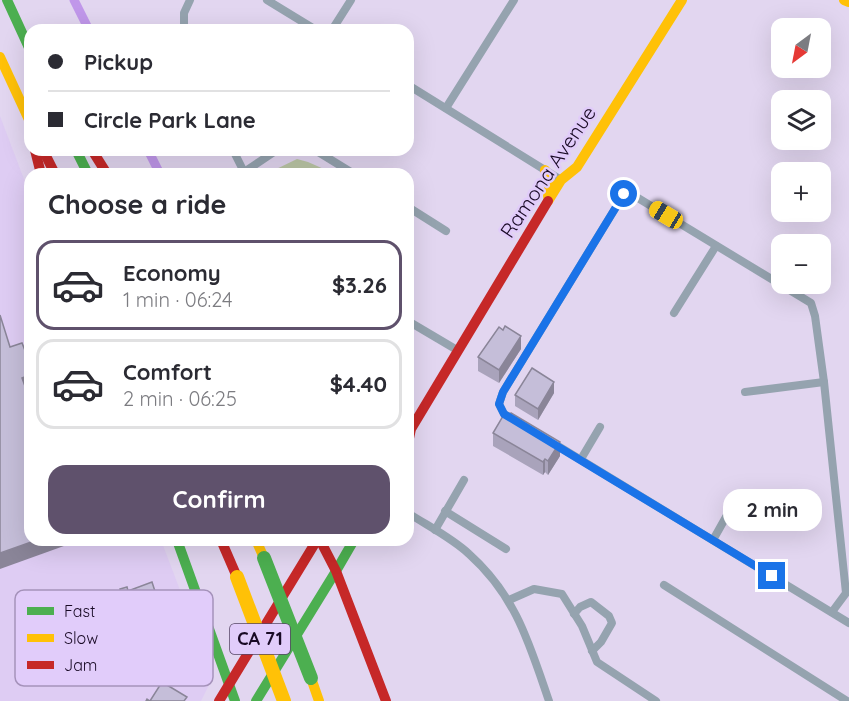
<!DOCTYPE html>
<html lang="en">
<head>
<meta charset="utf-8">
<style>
  :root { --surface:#fff; --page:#f2f2f3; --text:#2b2b33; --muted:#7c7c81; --line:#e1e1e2; --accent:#5f516c }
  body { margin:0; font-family:Quicksand,sans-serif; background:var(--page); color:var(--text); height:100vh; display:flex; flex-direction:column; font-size:22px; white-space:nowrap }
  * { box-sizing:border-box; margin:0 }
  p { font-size:20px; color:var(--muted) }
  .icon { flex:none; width:33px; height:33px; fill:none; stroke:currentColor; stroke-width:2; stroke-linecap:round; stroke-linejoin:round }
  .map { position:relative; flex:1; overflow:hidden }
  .side { position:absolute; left:24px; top:168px; width:390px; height:378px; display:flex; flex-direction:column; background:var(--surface); border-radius:18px; box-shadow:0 6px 24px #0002 }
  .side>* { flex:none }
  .banner { position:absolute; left:24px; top:24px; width:390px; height:132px; border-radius:18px; box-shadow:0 6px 24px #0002; display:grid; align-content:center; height:132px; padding:0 24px; background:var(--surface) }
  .needle { width:39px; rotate:212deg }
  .fabs { position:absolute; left:771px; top:18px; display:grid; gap:12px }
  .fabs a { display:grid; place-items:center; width:60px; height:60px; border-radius:12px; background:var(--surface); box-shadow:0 6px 24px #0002; font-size:30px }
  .end { position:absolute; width:27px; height:27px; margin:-14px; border:8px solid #1a73e8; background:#fff; box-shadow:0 0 0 3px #fff }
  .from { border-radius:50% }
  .bubble { position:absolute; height:42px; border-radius:18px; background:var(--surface); box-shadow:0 6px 24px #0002; font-size:20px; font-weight:800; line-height:42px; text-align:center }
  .car { position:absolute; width:18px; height:36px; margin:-18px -9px; border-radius:8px; box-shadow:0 0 4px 2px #0007; background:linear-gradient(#f5c518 24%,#345 0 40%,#f5c518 0 76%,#345 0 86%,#f5c518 0) }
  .banner b { display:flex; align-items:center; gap:21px; height:57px; font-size:22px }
  .banner b+b { border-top:2px solid var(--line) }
  .banner i { width:15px; height:15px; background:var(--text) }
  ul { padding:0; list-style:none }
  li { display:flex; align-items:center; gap:18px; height:90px; margin:0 12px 9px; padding:0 12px; border:3px solid var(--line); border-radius:18px }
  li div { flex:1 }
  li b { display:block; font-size:22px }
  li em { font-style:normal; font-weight:800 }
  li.on { border-color:var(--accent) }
  li>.icon { width:54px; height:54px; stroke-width:1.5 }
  h2 { padding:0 24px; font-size:27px; line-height:72px }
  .action { display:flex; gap:12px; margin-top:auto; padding:12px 24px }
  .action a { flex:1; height:69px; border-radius:18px; background:var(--accent); color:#fff; font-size:24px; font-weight:800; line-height:69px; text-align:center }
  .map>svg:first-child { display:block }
</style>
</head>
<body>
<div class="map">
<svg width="849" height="701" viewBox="0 0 849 701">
  <rect width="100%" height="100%" fill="#e2d6f0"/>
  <!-- built -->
  <polygon fill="#deccf3" points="0,116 30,195 30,540 161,540 213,677 201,701 0,701"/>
  <!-- green -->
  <polygon fill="#bcc7a7" points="297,159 308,162 333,173 266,174"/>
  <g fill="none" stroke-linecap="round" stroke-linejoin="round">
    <!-- canal -->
    <g stroke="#c097ea" stroke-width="9">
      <polyline points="74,0 89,30"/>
      <polyline points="148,150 160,174"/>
    </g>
    <!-- street -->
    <g stroke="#95a3af" stroke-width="8">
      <polyline points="267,0 316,30"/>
      <polyline points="184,30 184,13 190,0"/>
      <polyline points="332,30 351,0"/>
      <polyline points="408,85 561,180"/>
      <polyline points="446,108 514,0"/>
      <polyline points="233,150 245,174"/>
      <polyline points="315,150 354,174"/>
      <polyline points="244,172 277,150"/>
      <polyline points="408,207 446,231"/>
      <polyline points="674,313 716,246"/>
      <polyline points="408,321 457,350"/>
      <polyline points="745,392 824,382"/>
      <polyline points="517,421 504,414 499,404 503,392 624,194 633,195 811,303 815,316 824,382 846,593 832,612"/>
      <polyline points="553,443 849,623"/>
      <polyline points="581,459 600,427"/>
      <polyline points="445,511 506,549"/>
      <path d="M408,513C428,526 452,538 469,554C516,596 529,643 549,701"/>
      <polyline points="435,530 464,480"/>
      <polyline points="713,540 731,508"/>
      <polyline points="664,585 847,701"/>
      <polyline points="509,600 534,589 562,594 582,626 597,662 656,701"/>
      <polyline points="574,614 580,607 591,602 609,616 612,623 601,642 592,651"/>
    </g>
    <!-- fast -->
    <g stroke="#4caf50" stroke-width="10">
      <polyline points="7,0 30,50"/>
      <polyline points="76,150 88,174"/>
      <polyline points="177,540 235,701"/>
      <polyline points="336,571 354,540"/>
      <polyline points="256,701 336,571"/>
    </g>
    <!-- slow -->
    <g stroke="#ffc107" stroke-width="10">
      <polyline points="844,0 849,2"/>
      <polyline points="0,57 30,122"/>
      <polyline points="545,170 550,182 548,196"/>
      <polyline points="548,201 561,180 577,167 682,0"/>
      <polyline points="256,540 264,558"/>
      <polyline points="311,678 319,701"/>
    </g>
    <!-- jam -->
    <g stroke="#c62828" stroke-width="10">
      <polyline points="35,150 41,174"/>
      <polyline points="43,150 55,174"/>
      <polyline points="92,150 107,174"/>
      <polyline points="408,443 411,429 548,201"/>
      <polyline points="221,540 237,577"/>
      <polyline points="320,540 336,571 386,701"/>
      <polyline points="219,701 317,540"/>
    </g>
    <!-- fast-bridge -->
    <polyline stroke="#4caf50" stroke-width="14" points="264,558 311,678"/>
    <!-- slow-bridge -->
    <polyline stroke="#ffc107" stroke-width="14" points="237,577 284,701"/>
  </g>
  <!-- wall -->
  <g fill="#a9a3bb">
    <polygon points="521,349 499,383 478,371 478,357"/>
    <polygon points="554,393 538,420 515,406 515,395"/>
    <polygon points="493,433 560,456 548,475 545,472 543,475 493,446"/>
    <polygon points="120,589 128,591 162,620 177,673 146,685 132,650 132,642 120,605"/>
  </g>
  <!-- shaded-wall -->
  <g fill="#8a8598">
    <polygon points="521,336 521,349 499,383 499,370"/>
    <polygon points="30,375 30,391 22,393 22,378"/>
    <polygon points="554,382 554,393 538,420 538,409"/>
    <polygon points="560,442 560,456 548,475 548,461"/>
    <polygon points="545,459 545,472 543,475 543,462"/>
    <polygon points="37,540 75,540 75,542 0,569 0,553"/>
    <polygon points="177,657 177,673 146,685 146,670"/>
  </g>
  <!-- building -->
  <g fill="#c5bed9" stroke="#8a8598" stroke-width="1.5">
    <polygon points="0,315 10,347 22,343 30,363 30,375 22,378 30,400 30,540 37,540 0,553"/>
    <polygon points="505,326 521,336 499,370 478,357 499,327 503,330"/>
    <polygon points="532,368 554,382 538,409 515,395"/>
    <polygon points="511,413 560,442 548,461 545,459 543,462 493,433 503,416 507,419"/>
    <polygon points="152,582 162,613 160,614 177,657 146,670 132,634 134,633 120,589 127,587 128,591"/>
    <polygon points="162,682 187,697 184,701 146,701 147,699 150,701"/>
  </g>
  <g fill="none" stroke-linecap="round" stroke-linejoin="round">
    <!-- route -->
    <polyline stroke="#1a73e8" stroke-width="8" points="624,194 503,392 499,404 504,414 772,576"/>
  </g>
  <g text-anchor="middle" stroke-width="5" stroke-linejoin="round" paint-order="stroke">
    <!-- shield labels -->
    <rect fill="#e1ccfa" stroke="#554465" stroke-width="1.5" x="230" y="624" width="60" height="30" rx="4.5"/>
    <g font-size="18" font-weight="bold" fill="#190a25">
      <text x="260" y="645">CA 71</text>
    </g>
    <!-- street labels -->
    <g font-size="20" fill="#190a25" stroke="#e1ccfa">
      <text transform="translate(548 172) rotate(-56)" y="7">Ramona Avenue</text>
    </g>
  </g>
  <!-- legend -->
  <rect x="15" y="590" width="198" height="96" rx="9" fill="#e1ccfa" stroke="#a592ba" stroke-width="1.5"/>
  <rect x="27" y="607" width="27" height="8" fill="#4caf50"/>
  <rect x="27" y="634" width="27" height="8" fill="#ffc107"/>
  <rect x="27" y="661" width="27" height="8" fill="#c62828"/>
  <g font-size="16" fill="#190a25">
    <text x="64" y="617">Fast</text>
    <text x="64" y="644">Slow</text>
    <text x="64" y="671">Jam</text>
  </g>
</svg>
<div class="fabs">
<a><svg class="needle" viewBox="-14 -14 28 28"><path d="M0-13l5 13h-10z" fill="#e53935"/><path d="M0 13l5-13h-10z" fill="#7c7c81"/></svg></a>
<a><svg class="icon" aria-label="layers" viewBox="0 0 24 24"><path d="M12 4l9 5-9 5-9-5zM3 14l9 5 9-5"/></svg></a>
<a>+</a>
<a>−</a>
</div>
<i class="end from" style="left:624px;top:194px"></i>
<i class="end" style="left:772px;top:576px"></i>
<div class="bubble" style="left:723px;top:489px;width:99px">2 min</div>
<i class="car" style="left:666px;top:215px;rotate:301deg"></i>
<div class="banner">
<b><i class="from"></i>Pickup</b>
<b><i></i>Circle Park Lane</b>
</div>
<section class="side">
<h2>Choose a ride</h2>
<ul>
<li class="on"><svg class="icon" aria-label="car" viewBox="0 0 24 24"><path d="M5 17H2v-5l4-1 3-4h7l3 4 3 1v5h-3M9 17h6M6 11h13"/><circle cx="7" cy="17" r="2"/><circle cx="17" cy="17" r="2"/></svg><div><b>Economy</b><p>1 min · 06:24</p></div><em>$3.26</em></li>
<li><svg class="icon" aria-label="car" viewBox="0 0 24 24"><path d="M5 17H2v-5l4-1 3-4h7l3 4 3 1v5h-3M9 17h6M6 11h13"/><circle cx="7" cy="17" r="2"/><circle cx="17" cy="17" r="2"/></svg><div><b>Comfort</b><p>2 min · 06:25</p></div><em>$4.40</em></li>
</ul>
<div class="action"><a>Confirm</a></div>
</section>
</div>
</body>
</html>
